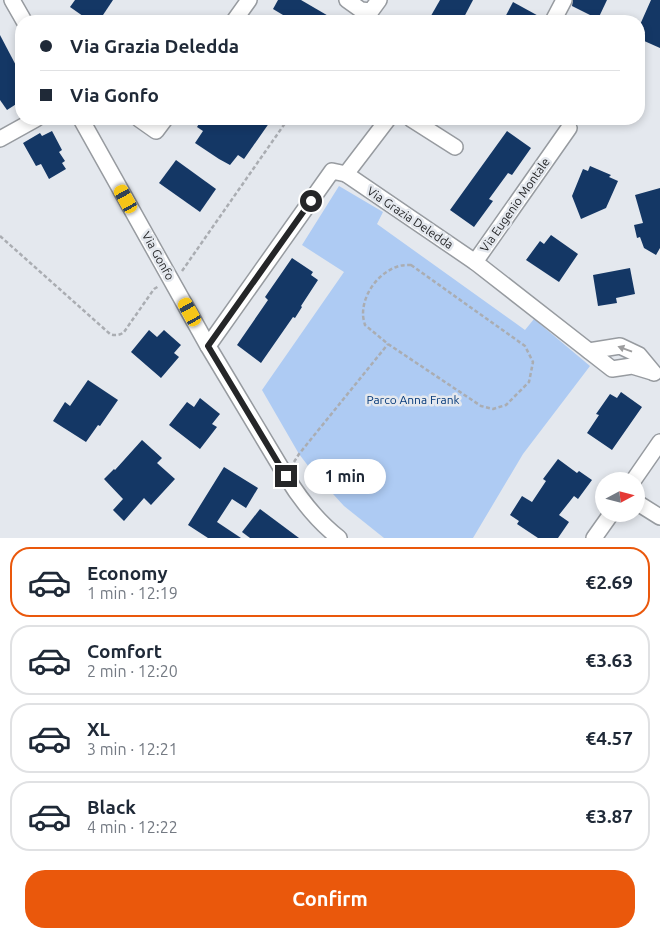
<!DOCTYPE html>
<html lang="en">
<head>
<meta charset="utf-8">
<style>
  :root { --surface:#fff; --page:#f2f2f3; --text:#1f2937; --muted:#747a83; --line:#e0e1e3; --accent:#ea580c }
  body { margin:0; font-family:Ubuntu,sans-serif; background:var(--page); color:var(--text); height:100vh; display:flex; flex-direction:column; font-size:19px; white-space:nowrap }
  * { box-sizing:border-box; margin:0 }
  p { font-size:16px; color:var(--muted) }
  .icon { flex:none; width:28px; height:28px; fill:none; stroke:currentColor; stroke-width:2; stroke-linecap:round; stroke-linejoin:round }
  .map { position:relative; height:538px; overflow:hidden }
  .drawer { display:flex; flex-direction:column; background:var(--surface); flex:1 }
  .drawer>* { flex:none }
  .top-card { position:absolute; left:15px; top:15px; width:630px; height:110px; border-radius:20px; box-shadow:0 2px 8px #0003; display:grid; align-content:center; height:110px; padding:0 25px; background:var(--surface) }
  .needle { width:32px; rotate:83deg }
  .tools { position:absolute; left:595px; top:472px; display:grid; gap:10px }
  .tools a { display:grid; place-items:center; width:50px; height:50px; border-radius:50%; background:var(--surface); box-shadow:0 2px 8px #0003; font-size:25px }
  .end { position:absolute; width:22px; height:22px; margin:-11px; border:6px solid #252628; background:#fff; box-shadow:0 0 0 2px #fff }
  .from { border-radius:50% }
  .bubble { position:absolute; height:35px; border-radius:18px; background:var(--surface); box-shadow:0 2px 8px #0003; font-size:16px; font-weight:600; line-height:35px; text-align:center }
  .car { position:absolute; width:15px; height:30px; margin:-15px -8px; border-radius:6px; box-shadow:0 0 4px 1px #0007; background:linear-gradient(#f5c518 24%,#345 0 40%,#f5c518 0 76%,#345 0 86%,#f5c518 0) }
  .top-card b { display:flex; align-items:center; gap:18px; height:48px; font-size:19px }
  .top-card b+b { border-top:1px solid var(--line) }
  .top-card i { width:12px; height:12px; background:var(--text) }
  ul { padding:9px 0 0; list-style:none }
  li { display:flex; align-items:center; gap:15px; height:70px; margin:0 10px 8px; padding:0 15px; border:2px solid var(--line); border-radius:20px }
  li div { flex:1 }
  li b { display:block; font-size:19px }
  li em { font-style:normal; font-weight:600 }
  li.active { border-color:var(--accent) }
  li>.icon { width:45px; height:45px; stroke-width:1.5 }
  .primary-button { display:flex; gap:10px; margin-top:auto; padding:10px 25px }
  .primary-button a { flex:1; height:58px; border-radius:20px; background:var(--accent); color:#fff; font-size:20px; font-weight:600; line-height:58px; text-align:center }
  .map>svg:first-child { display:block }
</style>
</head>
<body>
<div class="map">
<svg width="660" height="538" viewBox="0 0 660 538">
  <rect width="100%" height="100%" fill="#e4e8ee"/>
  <!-- green -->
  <polygon fill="#aecbf3" points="339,186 383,212 377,224 525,330 534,319 590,366 523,454 473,538 384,538 344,506 312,471 299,454 262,390 344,272 302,245"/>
  <!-- building -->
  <g fill="#143765">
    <polygon points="75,0 113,0 99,21 90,21 70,7"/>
    <polygon points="278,0 301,0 337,21 293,21 273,9"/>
    <polygon points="440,0 473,0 462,21 428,21"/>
    <polygon points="573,0 607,0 598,19 572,6"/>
    <polygon points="651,0 660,0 660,48 642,40 645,32 639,29 639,27"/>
    <polygon points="513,2 544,19 544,21 503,21"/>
    <polygon points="0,35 21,75 21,101 7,110 0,100"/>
    <polygon points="202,119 272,119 244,159 238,155 230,165 219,159 195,143 203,131 197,127"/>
    <polygon points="52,131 62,150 59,152 65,161 62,163 66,169 49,179 41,164 36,166 23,143 40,133 42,136"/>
    <polygon points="507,131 531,148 512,175 508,173 489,199 493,201 474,227 450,210"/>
    <polygon points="176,160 216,189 200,212 159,183"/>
    <polygon points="590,166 611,175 609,177 618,181 606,208 581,219 572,196 583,169 588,171"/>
    <polygon points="660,188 660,248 656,255 644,248 640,237 637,238 634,225 643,223 635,195"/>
    <polygon points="551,235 578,254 559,282 526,260 540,241 544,244"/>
    <polygon points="292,258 313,272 311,275 318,280 301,306 302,307 295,318 293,317 261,363 237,345 268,300 265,297"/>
    <polygon points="630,268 635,294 616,298 617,303 598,306 593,275"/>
    <polygon points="149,330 157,337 164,330 181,345 174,353 179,357 161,378 131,352"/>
    <polygon points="88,380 118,400 100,426 98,425 86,442 53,421 65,402 70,406"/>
    <polygon points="621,392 642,407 612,450 587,433 599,415 596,414 610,394 617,398"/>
    <polygon points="200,398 220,414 212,424 217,427 200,449 169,425 187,402 194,407"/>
    <polygon points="142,440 162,458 157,463 175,479 151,505 144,498 124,521 113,510 123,499 104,479 114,469 115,470"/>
    <polygon points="558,459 577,473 579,471 592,480 578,499 574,496 559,515 569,522 558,538 538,538 517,524 519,521 510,515 522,496 532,502 546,481 543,479"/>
    <polygon points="224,467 258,488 246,508 232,499 217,522 241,538 208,538 188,525"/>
    <polygon points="260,509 299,538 250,538 242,532"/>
  </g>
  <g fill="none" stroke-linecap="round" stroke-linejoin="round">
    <defs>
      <g id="minor">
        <polyline points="12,0 24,21"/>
        <polyline points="347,0 361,10 371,11 379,0"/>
        <polyline points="234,21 249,0"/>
        <polyline points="553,21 564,0"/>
        <path d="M81,119L208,346L286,476C300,499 317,521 339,538"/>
        <polyline points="139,119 156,131 165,119"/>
        <polyline points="411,119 455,147"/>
        <polyline points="0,139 36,119"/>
        <polyline points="346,174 388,119"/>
        <polyline points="475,262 569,128"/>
        <polyline points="208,346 332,171 346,174 475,262 612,369 632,366 652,372"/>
        <polyline points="589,351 620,346 639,355 654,373"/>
        <polyline points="633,481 660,442"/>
        <polyline points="636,502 660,517"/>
        <polyline points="594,538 611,514"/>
      </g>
    </defs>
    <!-- minor casing -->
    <use href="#minor" stroke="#979ba0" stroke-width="18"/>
    <!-- path -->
    <g stroke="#aaadb2" stroke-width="2.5" stroke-dasharray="4 2.5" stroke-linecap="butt">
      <path d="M0,236L110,334C114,336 121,335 124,332L154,289L159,286"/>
      <path d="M411,265L525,346L533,362L529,382L506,405L493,409L481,406L388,344L365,325C364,322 363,317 363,314C363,293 379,272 399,266C403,265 407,265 411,265Z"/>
      <polyline points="182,271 288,119"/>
      <polyline points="294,462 299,454 388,344"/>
    </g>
    <!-- minor -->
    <use href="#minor" stroke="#fff" stroke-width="15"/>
  </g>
  <!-- one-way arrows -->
  <defs><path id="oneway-solid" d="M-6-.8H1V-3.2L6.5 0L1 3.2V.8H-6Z" transform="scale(1.25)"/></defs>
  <use fill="#9d9d9e" href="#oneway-solid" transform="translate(625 349) rotate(-160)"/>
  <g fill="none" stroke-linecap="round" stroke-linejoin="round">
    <!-- route -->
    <polyline stroke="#252628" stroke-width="6" points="286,476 208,346 311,201"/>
  </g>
  <g text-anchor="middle" stroke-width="5" stroke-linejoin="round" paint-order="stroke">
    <!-- street labels -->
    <g font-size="12" fill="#252628" stroke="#e4e8ee">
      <text transform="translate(515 205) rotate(-55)" y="4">Via Eugenio Montale</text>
      <text transform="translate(410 218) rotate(34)" y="4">Via Grazia Deledda</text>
      <text transform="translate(158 256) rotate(61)" y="4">Via Gonfo</text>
    </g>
    <!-- park labels -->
    <g font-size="12" fill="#043979" stroke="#e4e8ee">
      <text x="413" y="404">Parco Anna Frank</text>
    </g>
  </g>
</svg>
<div class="tools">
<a><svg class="needle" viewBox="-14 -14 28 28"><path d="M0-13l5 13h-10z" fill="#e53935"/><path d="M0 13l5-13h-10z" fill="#747a83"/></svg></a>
</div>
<i class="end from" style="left:311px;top:201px"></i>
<i class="end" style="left:286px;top:476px"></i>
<div class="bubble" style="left:304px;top:459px;width:82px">1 min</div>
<i class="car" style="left:126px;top:199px;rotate:331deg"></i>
<i class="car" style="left:190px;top:312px;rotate:331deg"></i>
<div class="top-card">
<b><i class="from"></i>Via Grazia Deledda</b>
<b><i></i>Via Gonfo</b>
</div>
</div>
<section class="drawer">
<ul>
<li class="active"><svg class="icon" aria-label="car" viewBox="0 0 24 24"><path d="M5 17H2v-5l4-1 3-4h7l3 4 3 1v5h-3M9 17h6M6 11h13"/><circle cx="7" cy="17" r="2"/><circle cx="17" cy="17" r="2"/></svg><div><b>Economy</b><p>1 min · 12:19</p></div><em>€2.69</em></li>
<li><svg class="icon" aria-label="car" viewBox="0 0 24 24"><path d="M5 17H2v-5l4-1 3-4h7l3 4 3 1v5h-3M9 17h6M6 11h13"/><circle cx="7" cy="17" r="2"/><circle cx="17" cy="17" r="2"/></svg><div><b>Comfort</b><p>2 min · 12:20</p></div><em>€3.63</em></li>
<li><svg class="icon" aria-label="car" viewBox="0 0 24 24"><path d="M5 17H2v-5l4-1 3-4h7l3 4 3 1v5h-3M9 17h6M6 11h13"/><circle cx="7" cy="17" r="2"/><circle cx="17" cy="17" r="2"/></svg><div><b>XL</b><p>3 min · 12:21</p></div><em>€4.57</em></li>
<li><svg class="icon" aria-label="car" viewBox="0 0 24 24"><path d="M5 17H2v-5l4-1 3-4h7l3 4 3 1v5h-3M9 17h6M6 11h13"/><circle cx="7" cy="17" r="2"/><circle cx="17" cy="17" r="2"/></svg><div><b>Black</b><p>4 min · 12:22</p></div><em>€3.87</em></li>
</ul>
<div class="primary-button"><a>Confirm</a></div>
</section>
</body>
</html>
